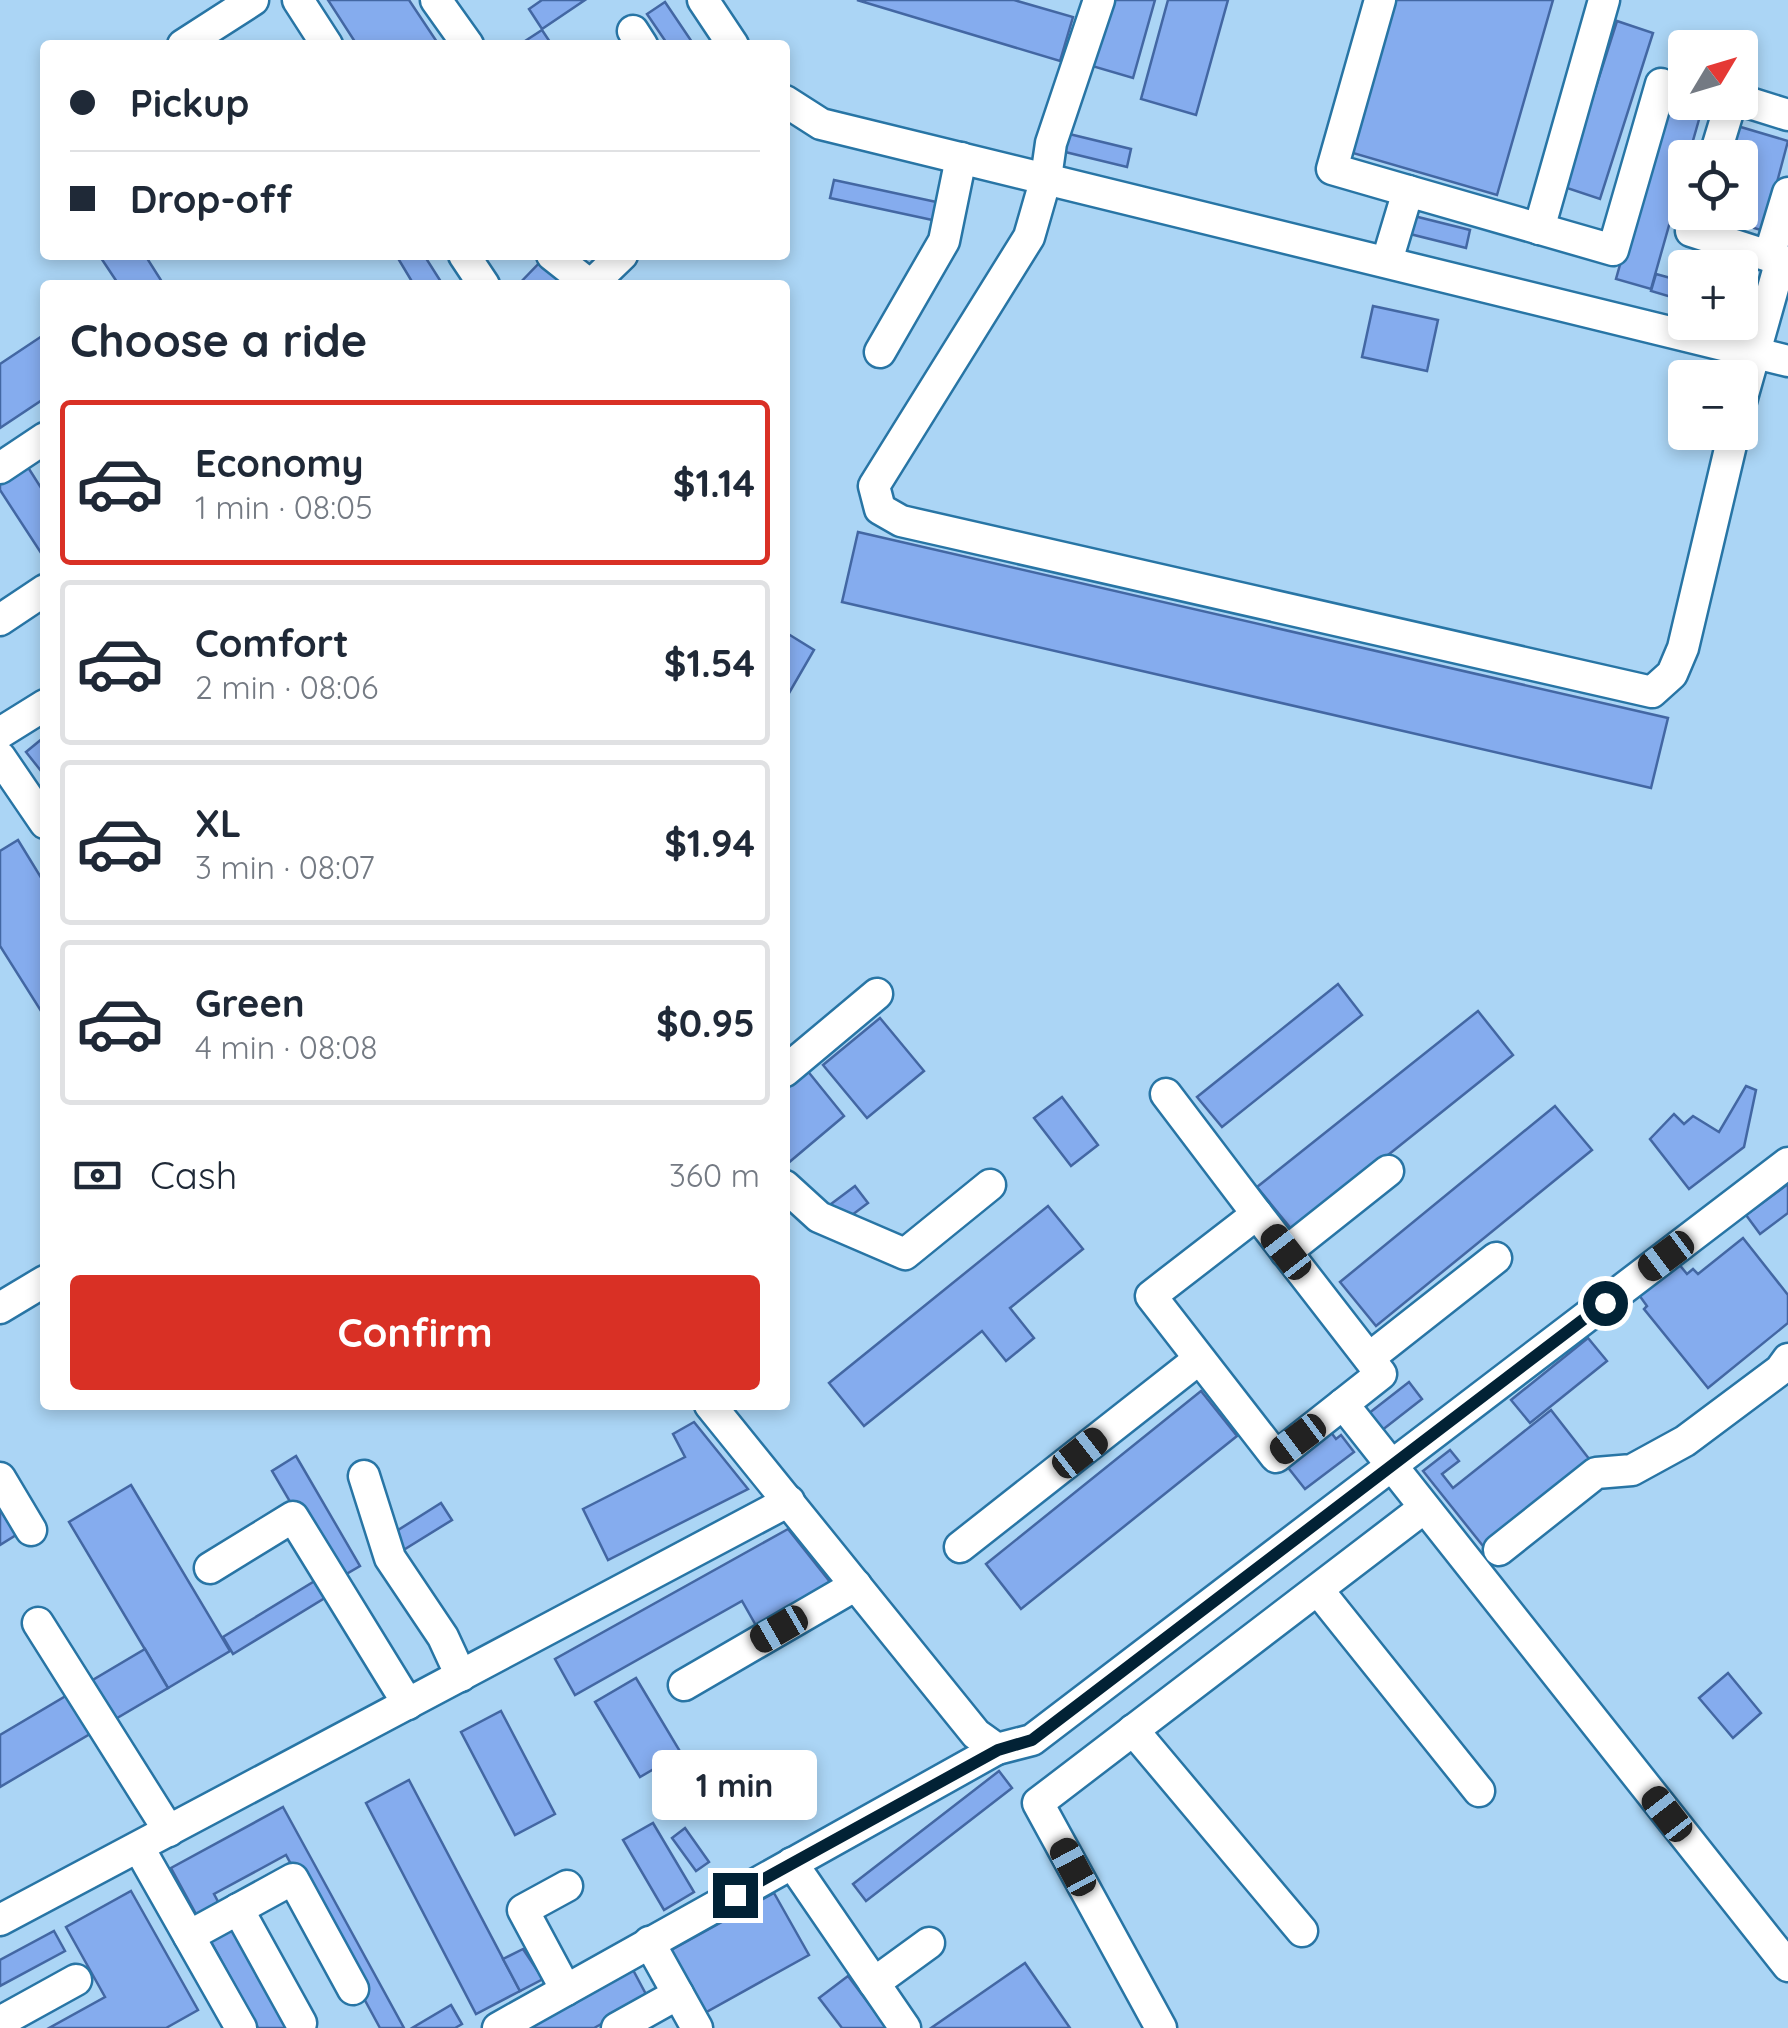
<!DOCTYPE html>
<html lang="en">
<head>
<meta charset="utf-8">
<style>
  :root { --surface:#fff; --page:#f2f2f3; --text:#1f2937; --muted:#747a83; --line:#e0e1e3; --accent:#d93025 }
  body { margin:0; font-family:Quicksand,sans-serif; background:var(--page); color:var(--text); height:100vh; display:flex; flex-direction:column; font-size:38px; white-space:nowrap }
  * { box-sizing:border-box; margin:0 }
  p { font-size:32px; color:var(--muted) }
  .icon { flex:none; width:55px; height:55px; fill:none; stroke:currentColor; stroke-width:2; stroke-linecap:round; stroke-linejoin:round }
  .map { position:relative; flex:1; overflow:hidden }
  .drawer { position:absolute; left:40px; top:280px; width:750px; height:1130px; display:flex; flex-direction:column; background:var(--surface); border-radius:10px; box-shadow:0 5px 15px #0003 }
  .drawer>* { flex:none }
  .guide { position:absolute; left:40px; top:40px; width:750px; height:220px; border-radius:10px; box-shadow:0 5px 15px #0003; display:grid; align-content:center; height:220px; padding:0 30px; background:var(--surface) }
  .needle { width:65px; rotate:52deg }
  .fabs { position:absolute; left:1668px; top:30px; display:grid; gap:20px }
  .fabs a { display:grid; place-items:center; width:90px; height:90px; border-radius:10px; background:var(--surface); box-shadow:0 5px 15px #0003; font-size:50px }
  .end { position:absolute; width:45px; height:45px; margin:-22px; border:12px solid #022235; background:#fff; box-shadow:0 0 0 5px #fff }
  .from { border-radius:50% }
  .bubble { position:absolute; height:70px; border-radius:10px; background:var(--surface); box-shadow:0 5px 15px #0003; font-size:32px; font-weight:700; line-height:70px; text-align:center }
  .car { position:absolute; width:30px; height:60px; margin:-30px -15px; border-radius:12px; box-shadow:0 0 8px 2px #0007; background:linear-gradient(#222 24%,#8ab4d8 0 40%,#222 0 76%,#8ab4d8 0 86%,#222 0) }
  .guide b { display:flex; align-items:center; gap:35px; height:95px; font-size:38px }
  .guide b+b { border-top:2px solid var(--line) }
  .guide i { width:25px; height:25px; background:var(--text) }
  ul { padding:0; list-style:none }
  li { display:flex; align-items:center; gap:30px; height:165px; margin:0 20px 15px; padding:0 10px; border:5px solid var(--line); border-radius:10px }
  li div { flex:1 }
  li b { display:block; font-size:38px }
  li em { font-style:normal; font-weight:700 }
  li.active { border-color:var(--accent) }
  li>.icon { width:90px; height:90px; stroke-width:1.5 }
  h2 { padding:0 30px; font-size:45px; line-height:120px }
  .pay { display:flex; align-items:center; gap:25px; height:110px; padding:0 30px; font-size:38px }
  .pay p { margin-inline-start:auto }
  .button { display:flex; gap:20px; margin-top:auto; padding:20px 30px }
  .button a { flex:1; height:115px; border-radius:10px; background:var(--accent); color:#fff; font-size:40px; font-weight:700; line-height:115px; text-align:center }
  .map>svg:first-child { display:block }
</style>
</head>
<body>
<div class="map">
<svg width="1788" height="2028" viewBox="0 0 1788 2028">
  <rect width="100%" height="100%" fill="#abd5f5"/>
  <!-- building -->
  <g fill="#85acee" stroke="#4367a3" stroke-width="2.5">
    <polygon points="328,0 409,0 439,45 357,45"/>
    <polygon points="542,0 585,0 542,29 529,9"/>
    <polygon points="857,0 1014,0 1073,17 1060,61"/>
    <polygon points="1111,0 1155,0 1133,78 1092,66"/>
    <polygon points="1168,0 1228,0 1196,115 1141,99"/>
    <polygon points="1390,0 1553,0 1497,195 1346,151"/>
    <polygon points="665,2 694,45 668,45 647,14"/>
    <polygon points="1617,21 1653,33 1600,199 1564,187"/>
    <polygon points="542,30 552,45 519,45"/>
    <polygon points="1682,43 1697,48 1685,48 1685,102 1704,102 1688,158 1685,158 1685,169 1651,289 1616,279"/>
    <polygon points="1734,125 1788,141 1764,231 1707,214 1740,212 1740,158 1724,158"/>
    <polygon points="1061,132 1131,149 1127,167 1057,150"/>
    <polygon points="834,180 941,203 937,221 830,198"/>
    <polygon points="1414,216 1470,230 1466,248 1410,234"/>
    <polygon points="99,255 145,255 164,285 119,285"/>
    <polygon points="396,255 424,255 443,285 414,285"/>
    <polygon points="546,256 565,274 555,285 518,285"/>
    <polygon points="1656,274 1685,282 1685,301 1651,291"/>
    <polygon points="1373,306 1438,320 1427,371 1362,357"/>
    <polygon points="45,334 45,398 0,428 0,364"/>
    <polygon points="24,461 45,494 45,559 0,490 0,476"/>
    <polygon points="858,532 1668,718 1651,788 842,602"/>
    <polygon points="785,632 814,650 785,700"/>
    <polygon points="43,738 45,740 45,776 26,752"/>
    <polygon points="18,840 45,884 45,1008 41,1011 0,946 0,851"/>
    <polygon points="1338,984 1362,1015 1222,1127 1197,1097"/>
    <polygon points="1478,1011 1513,1055 1293,1231 1257,1187"/>
    <polygon points="880,1018 924,1071 867,1118 823,1065"/>
    <polygon points="802,1064 844,1116 787,1164 785,1078"/>
    <polygon points="1746,1086 1756,1090 1744,1147 1689,1189 1650,1139 1674,1114 1684,1124 1693,1116 1719,1132"/>
    <polygon points="1062,1097 1098,1145 1071,1166 1034,1118"/>
    <polygon points="1555,1106 1592,1150 1376,1326 1340,1282"/>
    <polygon points="1788,1184 1788,1213 1760,1234 1746,1215"/>
    <polygon points="855,1186 868,1203 844,1221 831,1204"/>
    <polygon points="1048,1206 1083,1249 1010,1308 1034,1338 1006,1361 982,1331 864,1426 829,1383"/>
    <polygon points="1743,1238 1788,1295 1788,1323 1708,1388 1644,1309 1647,1306 1639,1295 1678,1263 1687,1274 1693,1269 1698,1274"/>
    <polygon points="1588,1338 1607,1361 1530,1423 1511,1400"/>
    <polygon points="1409,1382 1422,1399 1372,1438 1359,1421"/>
    <polygon points="1201,1391 1237,1436 1021,1609 986,1564"/>
    <polygon points="1551,1410 1590,1460 1483,1546 1423,1471 1450,1450 1459,1461 1442,1474 1453,1488"/>
    <polygon points="694,1422 748,1489 608,1560 583,1509 685,1457 673,1434"/>
    <polygon points="1330,1431 1336,1439 1341,1435 1354,1452 1305,1489 1286,1465"/>
    <polygon points="296,1456 360,1566 336,1580 272,1471"/>
    <polygon points="131,1485 230,1651 168,1688 69,1522"/>
    <polygon points="441,1503 452,1520 397,1554 387,1537"/>
    <polygon points="0,1509 16,1535 0,1545"/>
    <polygon points="788,1529 834,1587 758,1629 742,1601 575,1695 555,1659"/>
    <polygon points="318,1579 328,1596 233,1654 223,1637"/>
    <polygon points="145,1649 168,1688 0,1787 0,1735"/>
    <polygon points="1728,1673 1761,1713 1733,1738 1699,1698"/>
    <polygon points="636,1678 681,1753 640,1777 595,1702"/>
    <polygon points="501,1711 555,1814 515,1835 461,1732"/>
    <polygon points="999,1771 1012,1788 866,1901 853,1884"/>
    <polygon points="409,1780 520,1991 476,2014 366,1803"/>
    <polygon points="283,1807 404,2028 380,2028 286,1855 214,1894 286,2028 258,2028 171,1868"/>
    <polygon points="653,1823 694,1892 664,1910 623,1840"/>
    <polygon points="685,1828 709,1862 696,1871 672,1838"/>
    <polygon points="131,1891 198,2010 166,2028 49,2028 105,1997 66,1927"/>
    <polygon points="774,1893 809,1955 701,2015 666,1953"/>
    <polygon points="54,1931 65,1951 0,1986 0,1960"/>
    <polygon points="523,1949 543,1979 520,1991 503,1959"/>
    <polygon points="1025,1963 1070,2028 931,2028"/>
    <polygon points="632,1968 648,1998 594,2028 522,2028"/>
    <polygon points="848,1976 887,2028 842,2028 819,1998"/>
    <polygon points="451,2005 462,2024 455,2028 412,2028"/>
  </g>
  <g fill="none" stroke-linecap="round" stroke-linejoin="round">
    <defs>
      <g id="minor">
        <polyline points="298,0 327,45"/>
        <polyline points="436,0 468,45"/>
        <polyline points="703,0 733,45"/>
        <polyline points="1099,0 1051,143 1046,178 1029,237 874,486 880,509 901,521 1652,692 1672,674 1683,648 1734,432"/>
        <polyline points="1380,0 1332,169 1408,191"/>
        <polyline points="633,31 642,45"/>
        <polyline points="183,45 253,0"/>
        <polyline points="1740,100 1788,115"/>
        <polyline points="785,101 821,124 1788,361"/>
        <polyline points="1714,158 1731,102"/>
        <polyline points="1697,212 1691,231 1781,260 1740,405"/>
        <polyline points="1539,229 1604,0"/>
        <polyline points="464,255 484,285"/>
        <polyline points="552,255 590,285"/>
        <polyline points="1769,256 1788,193"/>
        <polyline points="1387,261 1408,191 1613,250 1661,84"/>
        <polyline points="591,285 622,255"/>
        <polyline points="880,352 944,241 961,158"/>
        <polyline points="0,468 45,438"/>
        <polyline points="0,620 45,590"/>
        <polyline points="0,733 45,705"/>
        <polyline points="0,757 45,823"/>
        <polyline points="785,1071 877,994"/>
        <polyline points="1166,1094 1257,1214"/>
        <polyline points="785,1186 819,1217 905,1254 990,1185"/>
        <polygon points="1257,1214 1381,1374 1276,1457 1151,1296"/>
        <polyline points="1286,1252 1388,1171"/>
        <polyline points="0,1308 45,1281"/>
        <polyline points="1369,1358 1496,1258"/>
        <polyline points="1343,1404 1788,1966"/>
        <polyline points="710,1405 976,1734 997,1749 1032,1740 1788,1163"/>
        <polyline points="364,1476 390,1558 443,1637 461,1676"/>
        <polyline points="0,1478 31,1530"/>
        <polyline points="960,1547 1199,1359"/>
        <polyline points="1499,1550 1596,1473 1632,1470 1685,1441 1780,1370 1788,1359"/>
        <polyline points="210,1568 293,1517 408,1704"/>
        <polyline points="1318,1590 1479,1791"/>
        <polyline points="38,1623 169,1831"/>
        <polyline points="684,1685 856,1585"/>
        <polyline points="1133,1730 1302,1931"/>
        <polyline points="139,1848 241,2028"/>
        <polyline points="792,1863 905,2028"/>
        <polyline points="238,1909 301,2023"/>
        <polyline points="0,1920 789,1501"/>
        <polyline points="189,1936 293,1879 353,1989"/>
        <polyline points="649,1942 697,2028"/>
        <polyline points="874,1983 929,1943"/>
        <polyline points="566,1990 523,1910 567,1886"/>
        <polyline points="0,2022 76,1980"/>
        <polyline points="498,2028 997,1749"/>
        <polyline points="617,2028 678,1994"/>
        <polyline points="1161,2028 1038,1803 1424,1508"/>
      </g>
    </defs>
    <!-- minor casing -->
    <use href="#minor" stroke="#2875a5" stroke-width="35"/>
    <!-- minor -->
    <use href="#minor" stroke="#fff" stroke-width="30"/>
  </g>
  <g fill="none" stroke-linecap="round" stroke-linejoin="round">
    <!-- route -->
    <polyline stroke="#022235" stroke-width="12" points="735,1895 998,1750 1032,1740 1605,1303"/>
  </g>
</svg>
<div class="fabs">
<a><svg class="needle" viewBox="-14 -14 28 28"><path d="M0-13l5 13h-10z" fill="#e53935"/><path d="M0 13l5-13h-10z" fill="#747a83"/></svg></a>
<a><svg class="icon" aria-label="locate" viewBox="0 0 24 24"><circle cx="12" cy="12" r="6"/><path d="M12 2v4M12 18v4M2 12h4M18 12h4"/></svg></a>
<a>+</a>
<a>−</a>
</div>
<i class="end from" style="left:1605px;top:1303px"></i>
<i class="end" style="left:735px;top:1895px"></i>
<div class="bubble" style="left:652px;top:1750px;width:165px">1 min</div>
<i class="car" style="left:1286px;top:1252px;rotate:322deg"></i>
<i class="car" style="left:1666px;top:1256px;rotate:233deg"></i>
<i class="car" style="left:1298px;top:1439px;rotate:233deg"></i>
<i class="car" style="left:1080px;top:1453px;rotate:52deg"></i>
<i class="car" style="left:779px;top:1629px;rotate:240deg"></i>
<i class="car" style="left:1667px;top:1814px;rotate:322deg"></i>
<i class="car" style="left:1073px;top:1867px;rotate:332deg"></i>
<div class="guide">
<b><i class="from"></i>Pickup</b>
<b><i></i>Drop-off</b>
</div>
<section class="drawer">
<h2>Choose a ride</h2>
<ul>
<li class="active"><svg class="icon" aria-label="car" viewBox="0 0 24 24"><path d="M5 17H2v-5l4-1 3-4h7l3 4 3 1v5h-3M9 17h6M6 11h13"/><circle cx="7" cy="17" r="2"/><circle cx="17" cy="17" r="2"/></svg><div><b>Economy</b><p>1 min · 08:05</p></div><em>$1.14</em></li>
<li><svg class="icon" aria-label="car" viewBox="0 0 24 24"><path d="M5 17H2v-5l4-1 3-4h7l3 4 3 1v5h-3M9 17h6M6 11h13"/><circle cx="7" cy="17" r="2"/><circle cx="17" cy="17" r="2"/></svg><div><b>Comfort</b><p>2 min · 08:06</p></div><em>$1.54</em></li>
<li><svg class="icon" aria-label="car" viewBox="0 0 24 24"><path d="M5 17H2v-5l4-1 3-4h7l3 4 3 1v5h-3M9 17h6M6 11h13"/><circle cx="7" cy="17" r="2"/><circle cx="17" cy="17" r="2"/></svg><div><b>XL</b><p>3 min · 08:07</p></div><em>$1.94</em></li>
<li><svg class="icon" aria-label="car" viewBox="0 0 24 24"><path d="M5 17H2v-5l4-1 3-4h7l3 4 3 1v5h-3M9 17h6M6 11h13"/><circle cx="7" cy="17" r="2"/><circle cx="17" cy="17" r="2"/></svg><div><b>Green</b><p>4 min · 08:08</p></div><em>$0.95</em></li>
</ul>
<div class="pay"><svg class="icon" aria-label="cash" viewBox="0 0 24 24"><path d="M3 7h18v10H3z"/><circle cx="12" cy="12" r="2"/></svg>Cash<p>360 m</p></div>
<div class="button"><a>Confirm</a></div>
</section>
</div>
</body>
</html>
